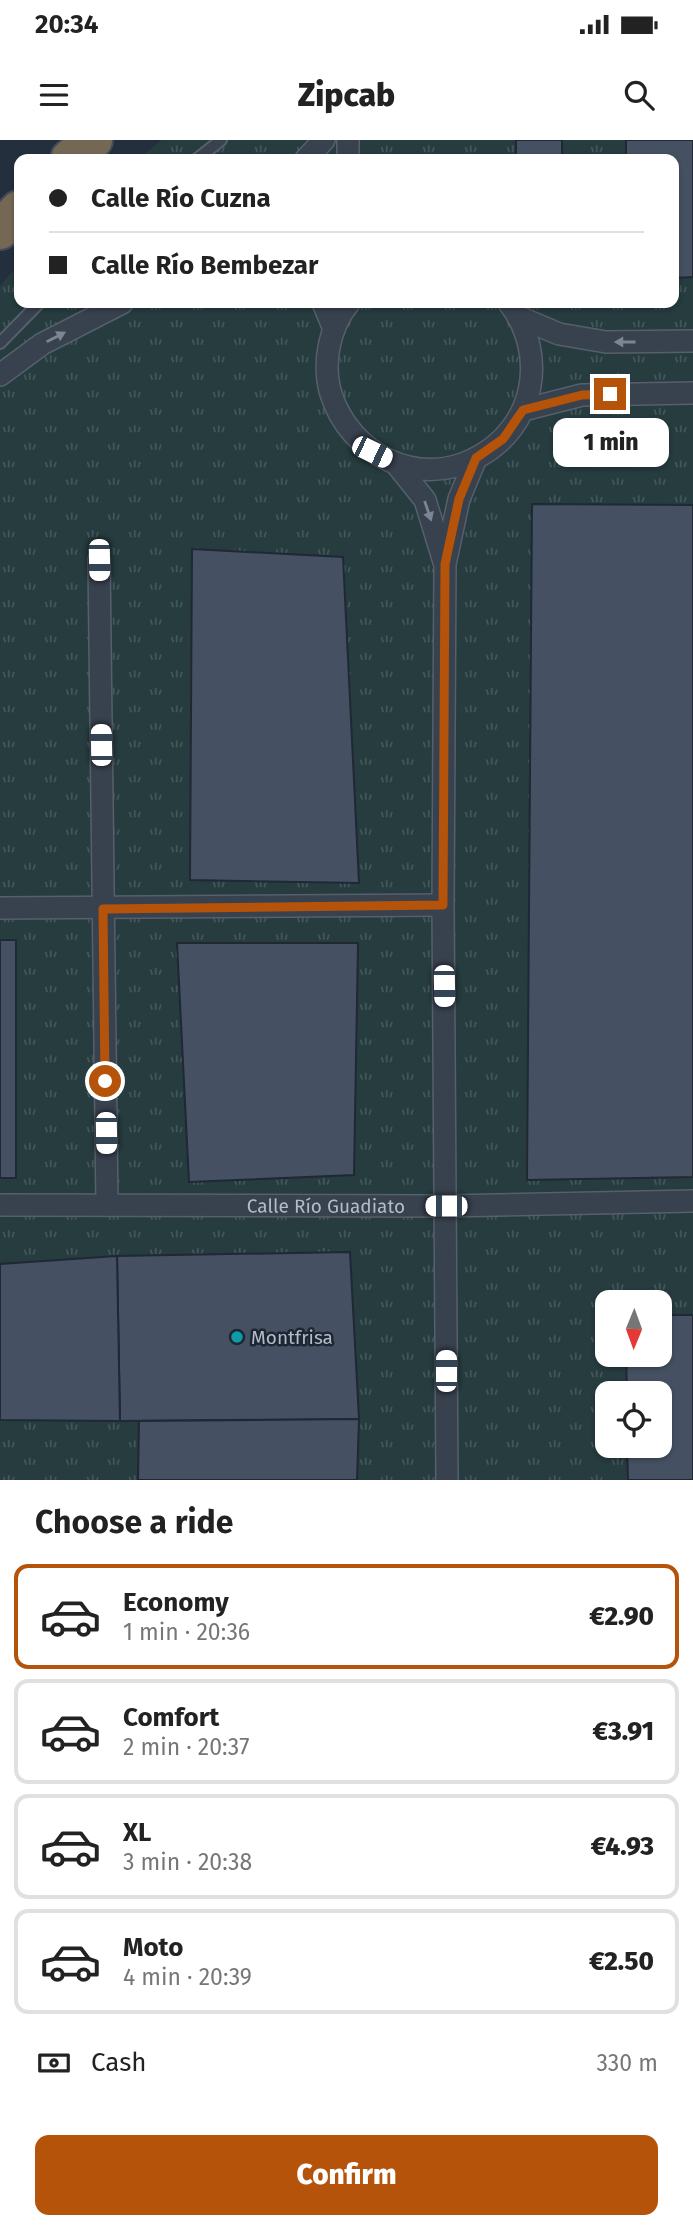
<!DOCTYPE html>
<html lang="en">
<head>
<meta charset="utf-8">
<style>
  :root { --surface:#fff; --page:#f2f2f2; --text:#222; --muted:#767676; --line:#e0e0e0; --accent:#b45309 }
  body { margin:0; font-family:"Fira Sans",sans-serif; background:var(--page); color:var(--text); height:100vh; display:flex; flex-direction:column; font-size:26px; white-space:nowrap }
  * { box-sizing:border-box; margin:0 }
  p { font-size:23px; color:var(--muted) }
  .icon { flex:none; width:38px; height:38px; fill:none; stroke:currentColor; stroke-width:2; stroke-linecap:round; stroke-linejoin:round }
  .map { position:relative; height:1340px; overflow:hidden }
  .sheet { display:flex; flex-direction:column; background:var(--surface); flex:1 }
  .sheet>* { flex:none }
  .guide { position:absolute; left:14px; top:14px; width:665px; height:154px; border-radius:14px; box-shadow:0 2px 5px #0004; display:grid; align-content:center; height:154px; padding:0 35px; background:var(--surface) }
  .needle { width:46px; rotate:181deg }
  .fabs { position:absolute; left:595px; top:1150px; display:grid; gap:14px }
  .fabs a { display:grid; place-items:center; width:77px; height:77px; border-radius:14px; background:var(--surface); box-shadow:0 2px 5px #0004; font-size:35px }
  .end { position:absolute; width:32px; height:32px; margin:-16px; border:9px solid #b45309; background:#fff; box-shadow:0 0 0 4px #fff }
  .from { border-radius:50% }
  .bubble { position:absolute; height:49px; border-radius:14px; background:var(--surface); box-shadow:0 2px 5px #0004; font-size:23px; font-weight:800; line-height:49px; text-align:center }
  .car { position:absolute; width:21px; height:42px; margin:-21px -10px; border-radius:9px; box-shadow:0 0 5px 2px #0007; background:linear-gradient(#fff 24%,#345 0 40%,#fff 0 76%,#345 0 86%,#fff 0) }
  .guide b { display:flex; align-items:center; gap:24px; height:66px; font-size:26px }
  .guide b+b { border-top:2px solid var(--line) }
  .guide i { width:18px; height:18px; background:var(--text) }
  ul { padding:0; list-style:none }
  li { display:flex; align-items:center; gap:21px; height:105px; margin:0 14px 10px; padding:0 21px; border:4px solid var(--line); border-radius:14px }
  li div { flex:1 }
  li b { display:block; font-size:26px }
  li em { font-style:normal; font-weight:800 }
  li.current { border-color:var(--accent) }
  li>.icon { width:63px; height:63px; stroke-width:1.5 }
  h2 { padding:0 35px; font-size:32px; line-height:84px }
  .pay { display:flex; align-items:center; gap:18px; height:77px; padding:0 35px; font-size:26px }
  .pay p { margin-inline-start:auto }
  .action { display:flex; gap:14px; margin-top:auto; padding:14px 35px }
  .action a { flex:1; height:80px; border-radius:14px; background:var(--accent); color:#fff; font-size:28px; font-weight:800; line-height:80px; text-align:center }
  .status { display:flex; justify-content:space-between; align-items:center; height:49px; padding:0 35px; background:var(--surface); direction:ltr }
  .status svg { height:19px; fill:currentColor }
  header { display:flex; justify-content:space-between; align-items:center; height:91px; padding:0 35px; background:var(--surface); font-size:32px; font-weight:800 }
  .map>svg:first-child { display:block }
</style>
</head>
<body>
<div class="status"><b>20:34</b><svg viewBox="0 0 49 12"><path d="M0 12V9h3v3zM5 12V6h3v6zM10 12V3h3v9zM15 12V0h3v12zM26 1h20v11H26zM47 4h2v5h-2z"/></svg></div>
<header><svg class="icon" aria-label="menu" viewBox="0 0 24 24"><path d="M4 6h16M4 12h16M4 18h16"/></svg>Zipcab<svg class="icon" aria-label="search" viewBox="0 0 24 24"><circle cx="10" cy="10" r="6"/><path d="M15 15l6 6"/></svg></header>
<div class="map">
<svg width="693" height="1340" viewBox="0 0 693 1340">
  <defs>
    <pattern id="grass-tufts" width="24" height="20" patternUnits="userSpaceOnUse" patternTransform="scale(1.75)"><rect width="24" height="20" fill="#263c3f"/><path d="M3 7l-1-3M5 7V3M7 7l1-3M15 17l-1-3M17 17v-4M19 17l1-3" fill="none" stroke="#435659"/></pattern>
  </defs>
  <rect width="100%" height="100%" fill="#242f3e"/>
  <!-- grass -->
  <path fill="url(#grass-tufts)" fill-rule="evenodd" d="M162,0H693V1340H0V146L19,124V163H674V19H139ZM607,1162H660V1214H607ZM607,1253H660V1306H607Z"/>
  <!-- building -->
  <g fill="#455162" stroke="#1f2835" stroke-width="2">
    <rect x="516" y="0" width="46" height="19"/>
    <polygon points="626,0 693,0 693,137 674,138 674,19 626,19"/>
    <polygon points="532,364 693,365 693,1037 527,1040"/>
    <polygon points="192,409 343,417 359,743 190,740"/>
    <rect x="0" y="800" width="16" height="238"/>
    <polygon points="177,803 358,803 354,1035 189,1042"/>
    <polygon points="350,1112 359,1279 120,1281 117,1116"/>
    <polygon points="117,1116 120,1281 0,1280 0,1124"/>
    <polygon points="660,1175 693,1175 693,1340 628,1340 627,1306 660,1306 660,1253 627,1253 626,1214 660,1214"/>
    <polygon points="359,1279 357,1340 138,1340 139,1281"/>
  </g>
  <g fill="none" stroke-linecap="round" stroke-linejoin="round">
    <defs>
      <g id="lane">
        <polyline points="197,19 221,0"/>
        <polyline points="0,203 39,163"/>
      </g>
      <g id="street">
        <polyline points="306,19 324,0"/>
        <polyline points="348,19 348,0"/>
        <polyline points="323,163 334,189"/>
        <path d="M349,163C329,187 322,224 331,254C350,314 417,349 476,318C536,287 548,214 509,163"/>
        <polyline points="521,178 559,194 606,202 693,201"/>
        <polyline points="0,235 42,204 122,163"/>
        <polyline points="523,270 582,255 693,253"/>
        <polyline points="397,325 425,360 444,422"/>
        <polyline points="99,420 107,1065"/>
        <polyline points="0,768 443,765"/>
        <path id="s1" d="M0,1065L446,1066L693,1061"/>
        <polyline points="447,1340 443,765 445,424 459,359 476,318"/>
      </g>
      <g id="highway">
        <polyline points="70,19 93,0"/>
        <polyline points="0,90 19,70"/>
      </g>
    </defs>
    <!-- lane casing -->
    <use href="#lane" stroke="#565f6c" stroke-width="14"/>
    <!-- street casing -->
    <use href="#street" stroke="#565f6c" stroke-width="24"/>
    <!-- highway casing -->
    <use href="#highway" stroke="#434c59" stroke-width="42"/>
    <!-- lane -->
    <use href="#lane" stroke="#38414e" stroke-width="10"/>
    <!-- street -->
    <use href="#street" stroke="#38414e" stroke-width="21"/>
    <!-- highway -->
    <use href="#highway" stroke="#746855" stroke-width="38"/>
  </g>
  <!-- one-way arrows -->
  <defs><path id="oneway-solid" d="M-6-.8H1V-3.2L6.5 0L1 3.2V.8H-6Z" transform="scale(1.75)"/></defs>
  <g fill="#7c8592">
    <use href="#oneway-solid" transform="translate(56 197) rotate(-27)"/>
    <use href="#oneway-solid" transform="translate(625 202) rotate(180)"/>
    <use href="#oneway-solid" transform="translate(428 371) rotate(71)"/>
  </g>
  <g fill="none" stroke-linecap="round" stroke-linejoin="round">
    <!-- route -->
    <polyline stroke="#b45309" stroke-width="9" points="105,941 103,769 443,765 445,424 459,359 476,318 503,299 523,270 582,255 610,254"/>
  </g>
  <!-- markers -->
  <circle fill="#0f9aa8" stroke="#1d2633" stroke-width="2.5" cx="237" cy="1197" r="7"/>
  <g text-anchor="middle" stroke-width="5" stroke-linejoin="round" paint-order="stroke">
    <!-- street labels -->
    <g font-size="19" fill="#b4bcc9" stroke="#1d2633">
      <text dy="7" stroke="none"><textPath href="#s1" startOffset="326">Calle Río Guadiato</textPath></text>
    </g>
    <!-- poi labels -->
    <g font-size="19" fill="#b4bcc9" stroke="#1d2633" text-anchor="start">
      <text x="251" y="1204">Montfrisa</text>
    </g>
  </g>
</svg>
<div class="fabs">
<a><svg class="needle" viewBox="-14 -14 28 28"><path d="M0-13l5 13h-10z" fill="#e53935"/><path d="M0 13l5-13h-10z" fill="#767676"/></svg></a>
<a><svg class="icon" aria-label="locate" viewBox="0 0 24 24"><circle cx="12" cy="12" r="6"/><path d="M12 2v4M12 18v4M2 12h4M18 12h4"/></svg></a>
</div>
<i class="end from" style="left:105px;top:941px"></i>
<i class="end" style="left:610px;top:254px"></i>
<div class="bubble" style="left:553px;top:278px;width:116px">1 min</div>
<i class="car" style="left:372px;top:312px;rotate:116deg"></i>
<i class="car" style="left:99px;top:420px;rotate:179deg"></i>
<i class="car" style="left:101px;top:605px;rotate:359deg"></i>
<i class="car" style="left:444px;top:846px;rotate:179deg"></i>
<i class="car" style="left:106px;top:993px;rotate:179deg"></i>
<i class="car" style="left:446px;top:1066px;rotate:270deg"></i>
<i class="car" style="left:446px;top:1231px;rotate:0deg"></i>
<div class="guide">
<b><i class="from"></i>Calle Río Cuzna</b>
<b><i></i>Calle Río Bembezar</b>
</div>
</div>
<section class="sheet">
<h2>Choose a ride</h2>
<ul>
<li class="current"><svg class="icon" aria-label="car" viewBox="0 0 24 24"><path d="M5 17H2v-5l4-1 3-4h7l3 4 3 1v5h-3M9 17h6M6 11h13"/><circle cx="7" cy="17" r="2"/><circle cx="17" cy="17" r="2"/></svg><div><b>Economy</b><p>1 min · 20:36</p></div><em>€2.90</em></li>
<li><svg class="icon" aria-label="car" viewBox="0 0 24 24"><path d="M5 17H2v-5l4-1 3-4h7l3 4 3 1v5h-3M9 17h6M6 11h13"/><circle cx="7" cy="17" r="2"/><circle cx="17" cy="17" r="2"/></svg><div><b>Comfort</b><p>2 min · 20:37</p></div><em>€3.91</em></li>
<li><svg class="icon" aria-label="car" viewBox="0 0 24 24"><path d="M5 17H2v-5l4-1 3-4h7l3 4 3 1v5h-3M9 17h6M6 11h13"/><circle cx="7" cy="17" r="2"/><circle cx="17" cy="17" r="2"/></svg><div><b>XL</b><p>3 min · 20:38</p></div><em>€4.93</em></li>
<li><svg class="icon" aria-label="car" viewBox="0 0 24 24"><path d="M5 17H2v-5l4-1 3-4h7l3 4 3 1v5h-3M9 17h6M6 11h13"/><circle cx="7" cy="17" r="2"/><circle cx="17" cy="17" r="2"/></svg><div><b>Moto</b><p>4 min · 20:39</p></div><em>€2.50</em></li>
</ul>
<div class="pay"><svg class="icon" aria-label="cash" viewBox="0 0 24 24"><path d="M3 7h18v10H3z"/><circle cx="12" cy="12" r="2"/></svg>Cash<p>330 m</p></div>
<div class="action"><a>Confirm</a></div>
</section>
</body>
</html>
